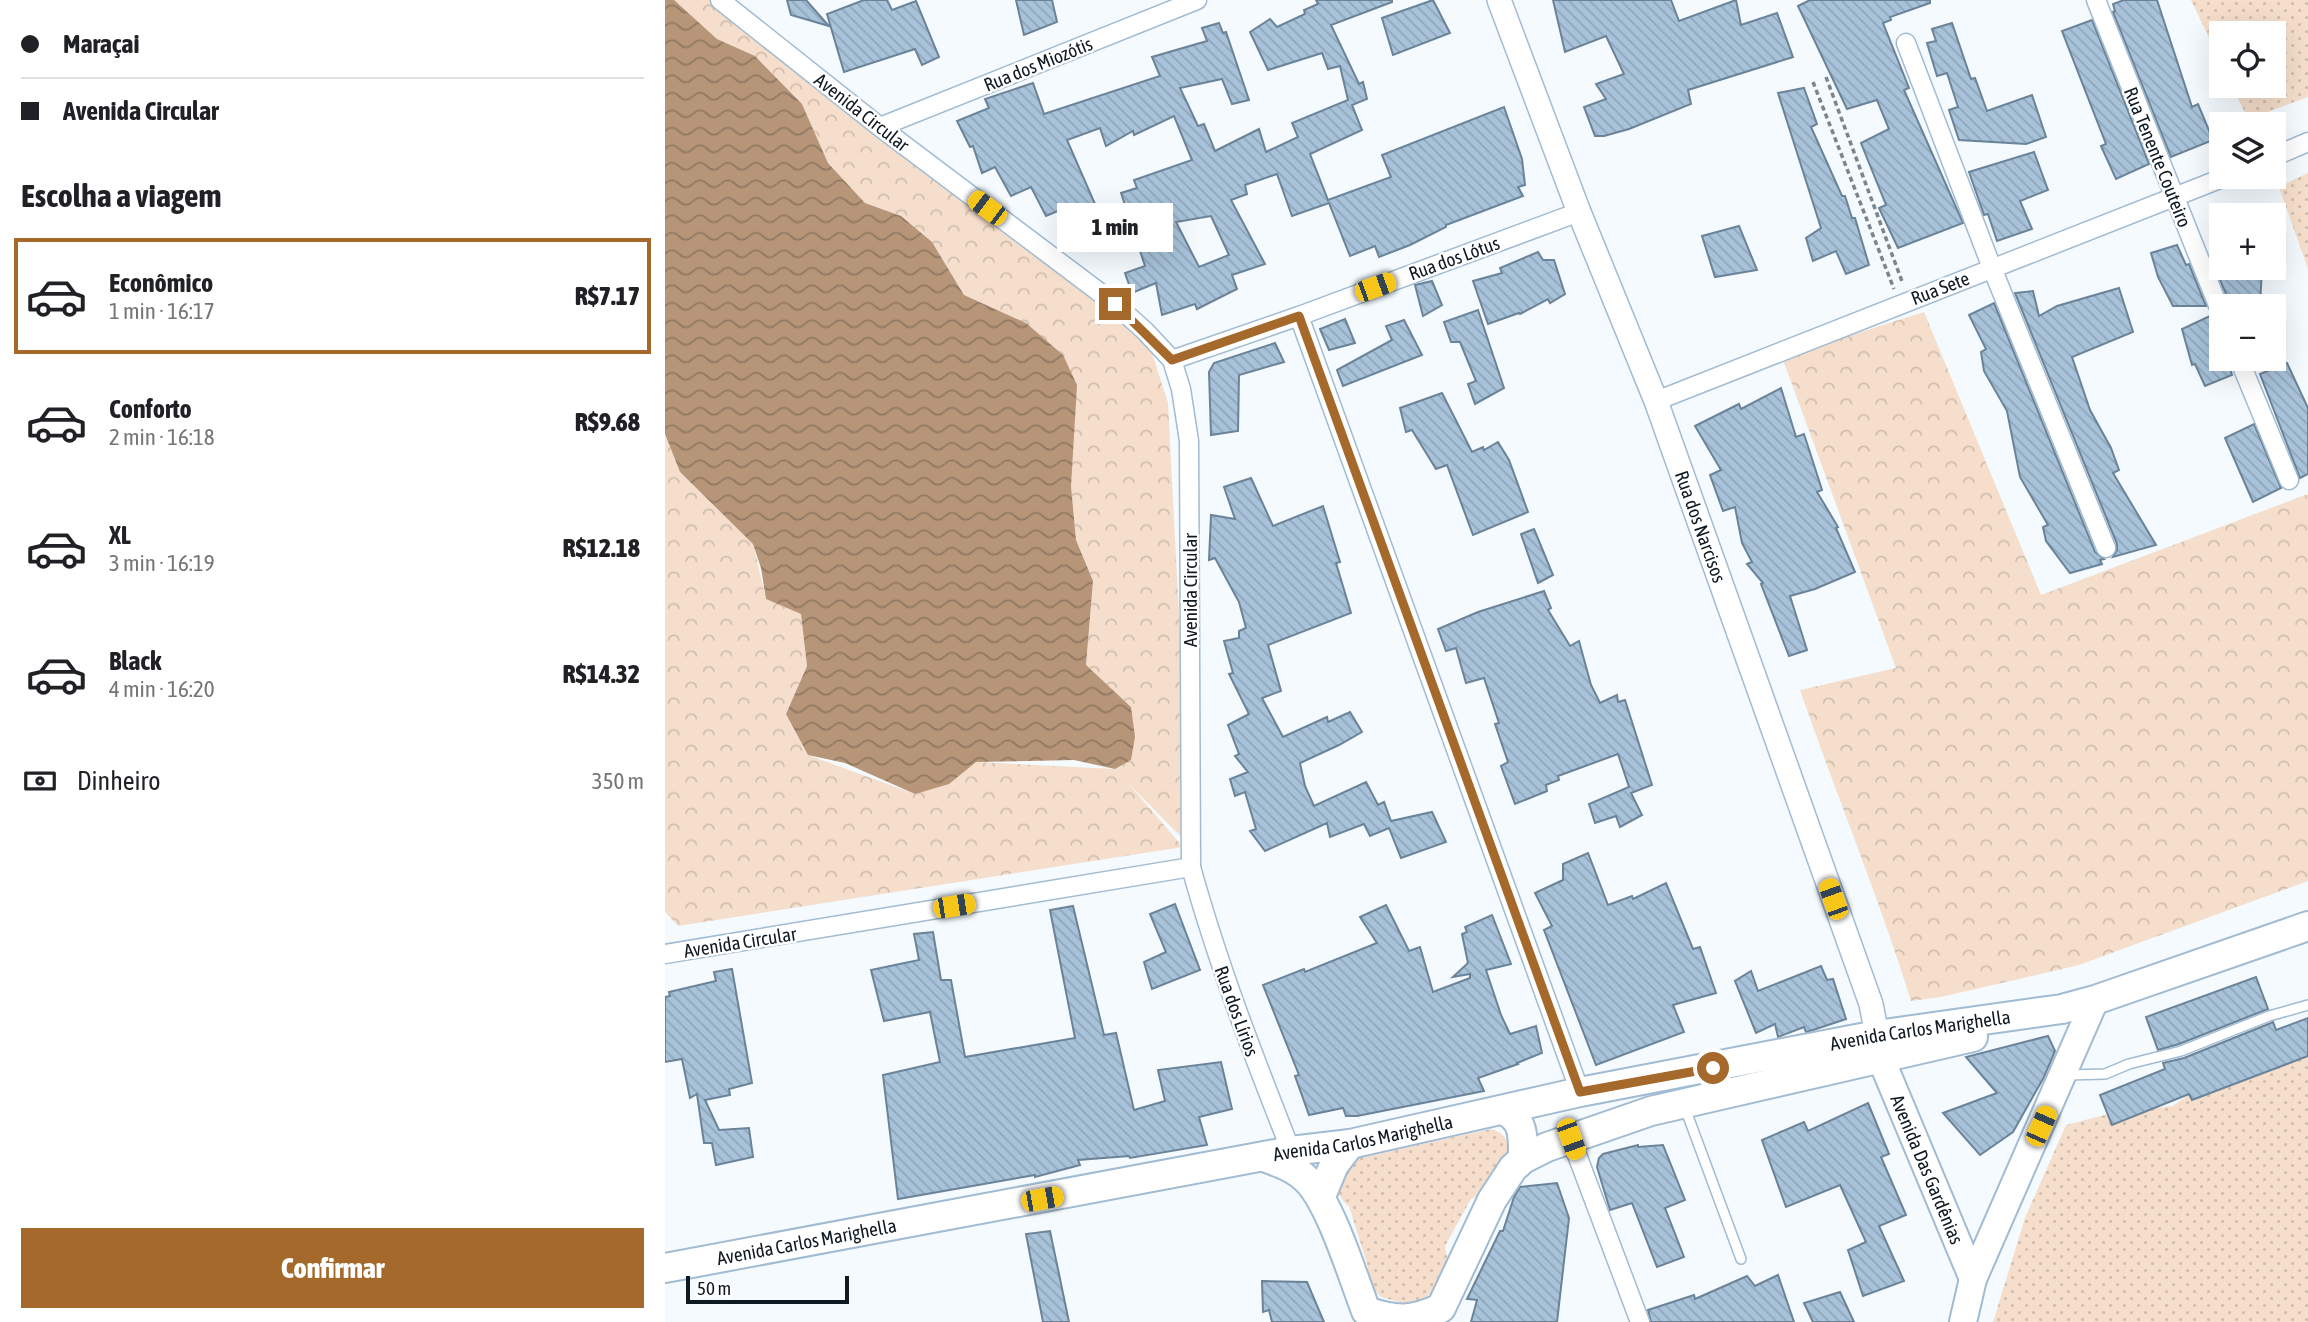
<!DOCTYPE html>
<html lang="pt">
<head>
<meta charset="utf-8">
<style>
  :root { --surface:#fff; --page:#f2f2f2; --text:#202124; --muted:#757577; --line:#e0e0e0; --accent:#a4692b }
  body { margin:0; font-family:"Asap Condensed",sans-serif; background:var(--page); color:var(--text); height:100vh; display:flex; flex-direction:column; font-size:26px; white-space:nowrap }
  * { box-sizing:border-box; margin:0 }
  p { font-size:23px; color:var(--muted) }
  .icon { flex:none; width:38px; height:38px; fill:none; stroke:currentColor; stroke-width:2; stroke-linecap:round; stroke-linejoin:round }
  .map { position:relative; flex:1; overflow:hidden }
  .panel { display:flex; flex-direction:column; background:var(--surface); width:665px }
  .panel>* { flex:none }
  .top-card { display:grid; align-content:center; height:154px; padding:0 21px; background:var(--surface) }
  .tools { position:absolute; left:1544px; top:21px; display:grid; gap:14px }
  .tools a { display:grid; place-items:center; width:77px; height:77px; border-radius:0px; background:var(--surface); box-shadow:0 7px 28px #0002; font-size:35px }
  .scale { position:absolute; left:21px; bottom:18px; width:163px; box-sizing:border-box; padding-left:7px; border:4px solid #0f1921; border-top:0; font-size:19px; line-height:24px; white-space:nowrap; color:#0f1921; -webkit-text-stroke:5px #fff; paint-order:stroke }
  .end { position:absolute; width:32px; height:32px; margin:-16px; border:9px solid #a4692b; background:#fff; box-shadow:0 0 0 4px #fff }
  .from { border-radius:50% }
  .bubble { position:absolute; height:49px; border-radius:0px; background:var(--surface); box-shadow:0 7px 28px #0002; font-size:23px; font-weight:800; line-height:49px; text-align:center }
  .car { position:absolute; width:21px; height:42px; margin:-21px -10px; border-radius:9px; box-shadow:0 0 5px 2px #0007; background:linear-gradient(#f5c518 24%,#345 0 40%,#f5c518 0 76%,#345 0 86%,#f5c518 0) }
  .top-card b { display:flex; align-items:center; gap:24px; height:66px; font-size:26px }
  .top-card b+b { border-top:2px solid var(--line) }
  .top-card i { width:18px; height:18px; background:var(--text) }
  ul { padding:0; list-style:none }
  li { display:flex; align-items:center; gap:21px; height:116px; margin:0 14px 10px; padding:0 7px; border:4px solid transparent; border-radius:0px }
  li div { flex:1 }
  li b { display:block; font-size:26px }
  li em { font-style:normal; font-weight:800 }
  li.selected { border-color:var(--accent) }
  li>.icon { width:63px; height:63px; stroke-width:1.5 }
  h2 { padding:0 21px; font-size:32px; line-height:84px }
  .pay { display:flex; align-items:center; gap:18px; height:77px; padding:0 21px; font-size:26px }
  .pay p { margin-inline-start:auto }
  .button { display:flex; gap:14px; margin-top:auto; padding:14px 21px }
  .button a { flex:1; height:80px; border-radius:0px; background:var(--accent); color:#fff; font-size:28px; font-weight:800; line-height:80px; text-align:center }
  main { display:flex; flex:1; min-height:0 }
  .map>svg:first-child { display:block }
</style>
</head>
<body>
<main>
<section class="panel">
<div class="top-card">
<b><i class="from"></i>Maraçai</b>
<b><i></i>Avenida Circular</b>
</div>
<h2>Escolha a viagem</h2>
<ul>
<li class="selected"><svg class="icon" aria-label="car" viewBox="0 0 24 24"><path d="M5 17H2v-5l4-1 3-4h7l3 4 3 1v5h-3M9 17h6M6 11h13"/><circle cx="7" cy="17" r="2"/><circle cx="17" cy="17" r="2"/></svg><div><b>Econômico</b><p>1 min · 16:17</p></div><em>R$7.17</em></li>
<li><svg class="icon" aria-label="car" viewBox="0 0 24 24"><path d="M5 17H2v-5l4-1 3-4h7l3 4 3 1v5h-3M9 17h6M6 11h13"/><circle cx="7" cy="17" r="2"/><circle cx="17" cy="17" r="2"/></svg><div><b>Conforto</b><p>2 min · 16:18</p></div><em>R$9.68</em></li>
<li><svg class="icon" aria-label="car" viewBox="0 0 24 24"><path d="M5 17H2v-5l4-1 3-4h7l3 4 3 1v5h-3M9 17h6M6 11h13"/><circle cx="7" cy="17" r="2"/><circle cx="17" cy="17" r="2"/></svg><div><b>XL</b><p>3 min · 16:19</p></div><em>R$12.18</em></li>
<li><svg class="icon" aria-label="car" viewBox="0 0 24 24"><path d="M5 17H2v-5l4-1 3-4h7l3 4 3 1v5h-3M9 17h6M6 11h13"/><circle cx="7" cy="17" r="2"/><circle cx="17" cy="17" r="2"/></svg><div><b>Black</b><p>4 min · 16:20</p></div><em>R$14.32</em></li>
</ul>
<div class="pay"><svg class="icon" aria-label="cash" viewBox="0 0 24 24"><path d="M3 7h18v10H3z"/><circle cx="12" cy="12" r="2"/></svg>Dinheiro<p>350 m</p></div>
<div class="button"><a>Confirmar</a></div>
</section>
<div class="map">
<svg width="1643" height="1322" viewBox="0 0 1643 1322">
  <defs>
    <pattern id="grass-dots" width="8" height="8" patternUnits="userSpaceOnUse" patternTransform="scale(1.75)"><rect width="8" height="8" fill="#f5decb"/><path d="M2 2h.1M6 6h.1" fill="none" stroke="#d1beae" stroke-width="1.8" stroke-linecap="round"/></pattern>
    <pattern id="forest-crowns" width="20" height="18" patternUnits="userSpaceOnUse" patternTransform="scale(1.75)"><rect width="20" height="18" fill="#f5decb"/><path d="M2 6a3 3 0 1 1 6 0M12 15a3 3 0 1 1 6 0" fill="none" stroke="#d1beae"/></pattern>
    <pattern id="water-waves" width="16" height="10" patternUnits="userSpaceOnUse" patternTransform="scale(1.75)"><rect width="16" height="10" fill="#b69578"/><path d="M0 5q4-4 8 0t8 0" fill="none" stroke="#927962"/></pattern>
    <pattern id="building-back-hatch" width="6" height="6" patternUnits="userSpaceOnUse" patternTransform="scale(1.75)"><rect width="6" height="6" fill="#a7c2d9"/><path d="M-1 5l2 2M0 0l6 6M5-1l2 2" fill="none" stroke="#8fa6ba"/></pattern>
  </defs>
  <rect width="100%" height="100%" fill="#f4fafe"/>
  <!-- grass -->
  <g fill="url(#grass-dots)">
    <polygon points="1526,0 1643,0 1643,97 1583,119 1567,86 1608,86 1608,33 1556,33 1556,63"/>
    <polygon points="1643,173 1643,269 1614,187"/>
    <polygon points="1643,1047 1643,1322 1328,1322 1360,1218 1401,1125 1451,1112 1508,1106 1536,1086"/>
    <path d="M826,1129C840,1133 845,1141 844,1155L822,1192L806,1199L780,1246L784,1267L772,1290L756,1300L738,1303L716,1297L700,1280L703,1267L684,1206C676,1201 674,1194 672,1185L688,1159Z"/>
  </g>
  <!-- forest -->
  <g fill="url(#forest-crowns)">
    <polygon points="8,0 49,0 480,331 503,403 526,847 462,782 518,847 13,926 0,912 0,434 15,472 88,544 101,599 136,614 142,666 121,714 143,755 250,794 311,762 450,769 466,760 466,707 421,666 428,581 411,540 406,486 361,323 299,295 267,242 236,216 200,203 163,163 137,104 90,56 52,39"/>
    <path d="M1259,312L1376,595L1643,494V881L1414,965L1276,997L1246,1001C1213,895 1171,794 1135,690L1231,668L1117,357Z"/>
  </g>
  <!-- water -->
  <polygon fill="url(#water-waves)" points="0,0 9,0 52,39 90,56 137,104 163,163 200,203 236,216 267,242 299,295 361,323 398,355 412,385 406,486 411,540 428,581 421,665 466,707 470,737 466,760 450,769 409,760 311,762 284,784 250,794 180,763 143,755 121,714 142,666 136,614 101,599 96,568 88,544 15,472 0,434"/>
  <!-- building -->
  <g fill="url(#building-back-hatch)" stroke="#6a8398" stroke-width="2" fill-rule="evenodd">
    <polygon points="122,0 141,0 164,26 126,15"/>
    <polygon points="199,0 222,0 227,10 251,1 274,57 257,65 250,49 179,72 162,14"/>
    <polygon points="351,0 387,0 392,22 359,35"/>
    <path d="M651,0H727V2L666,25L694,84L698,82L702,99L687,105L697,130L645,154L663,200L726,177L717,155L839,107L857,159L860,185L853,187L858,196L781,225V227L745,245L714,257L710,246L685,256L664,203L627,216L612,174L580,185L582,194L566,200L600,264L567,275L572,289L532,309L530,304L497,315L491,283L467,293L460,273L480,266L456,193L472,188L469,180L527,160L509,116L469,135L468,131L441,146L435,128L402,140L440,227L404,235L400,208L381,216L366,187L346,196L330,167L317,173L308,146L305,147L292,121L324,108L320,99L368,83L379,114L495,76L487,57L542,41L537,28L554,23L558,33L561,32L584,100L567,104L557,79L515,88L533,126L539,124L550,151L594,129L601,152L633,137L627,123L683,100L675,66L663,69L657,53L603,70L585,32L605,19L612,27L640,14L639,10L653,4ZM546,216L564,255L534,267L511,222Z"/>
    <polygon points="768,0 785,33 728,55 717,18"/>
    <polygon points="888,0 1006,0 1014,21 1071,0 1076,25 1112,13 1128,57 1023,90 1026,104 964,129 939,136 930,136 919,107 941,99 931,84 959,74 941,36 900,52"/>
    <polygon points="1145,0 1265,0 1265,3 1225,17 1226,20 1218,23 1244,88 1239,90 1298,223 1233,248 1214,208 1221,205 1196,143 1224,129 1212,100 1182,109 1133,6"/>
    <polygon points="1459,0 1492,0 1527,107 1533,104 1548,140 1506,157 1448,12 1450,11 1448,4"/>
    <polygon points="1427,20 1484,164 1451,179 1436,146 1441,144 1397,31"/>
    <polygon points="1287,23 1306,79 1310,78 1322,111 1367,95 1381,137 1361,144 1294,140 1284,110 1293,107 1282,73 1272,76 1262,43 1271,41 1267,29"/>
    <polygon points="1139,88 1152,124 1146,127 1177,196 1180,196 1187,218 1190,218 1204,265 1181,274 1171,251 1148,261 1141,238 1156,228 1113,93"/>
    <polygon points="1369,152 1383,190 1355,201 1367,229 1332,241 1323,214 1319,215 1304,172"/>
    <polygon points="1074,226 1092,270 1050,277 1037,236"/>
    <polygon points="1512,245 1521,265 1524,264 1541,306 1508,306 1493,277 1486,253"/>
    <polygon points="873,252 878,260 889,260 900,294 885,303 883,299 855,314 854,313 823,324 808,281 837,273 835,268"/>
    <polygon points="1556,252 1556,268 1597,268 1595,306 1566,306 1545,256"/>
    <polygon points="767,281 777,305 758,316 750,285"/>
    <polygon points="1454,288 1468,332 1407,357 1425,410 1446,448 1454,470 1448,473 1491,545 1448,557 1452,550 1452,544 1350,293 1368,291 1374,316 1392,306"/>
    <polygon points="1329,303 1430,552 1439,559 1435,560 1437,564 1405,573 1381,541 1378,527 1383,525 1355,477 1342,411 1319,371 1316,352 1321,349 1304,315"/>
    <polygon points="813,310 839,388 810,404 803,384 811,381 795,342 786,342 779,322"/>
    <polygon points="1545,316 1551,323 1556,361 1562,359 1567,375 1540,386 1530,364 1527,365 1517,329"/>
    <polygon points="680,319 690,343 664,350 655,329"/>
    <polygon points="739,320 757,355 678,386 672,370 727,340 721,326"/>
    <polygon points="610,343 619,362 574,375 573,431 546,435 544,372 549,363"/>
    <polygon points="1622,363 1643,408 1643,474 1635,478 1595,374"/>
    <polygon points="1116,388 1131,437 1139,434 1157,490 1152,492 1173,527 1171,528 1190,572 1150,589 1125,596 1142,650 1124,656 1096,584 1098,583 1082,564 1087,562 1077,543 1070,507 1058,511 1045,475 1056,470 1030,426 1074,404 1076,409"/>
    <polygon points="777,393 807,452 818,447 819,450 833,442 844,460 863,512 808,535 782,465 771,469 747,430 741,432 735,408"/>
    <polygon points="1589,424 1616,488 1588,502 1560,438"/>
    <polygon points="586,478 608,526 658,506 675,562 671,563 686,613 603,645 616,691 597,698 618,737 662,717 663,722 685,712 697,732 674,745 635,763 640,786 649,806 701,782 713,805 719,802 726,821 767,812 781,842 736,858 724,828 705,836 699,824 665,837 662,823 600,851 585,831 591,829 580,792 570,796 565,779 583,772 570,756 574,754 563,725 584,714 564,674 568,673 559,641 574,638 574,631 581,628 574,602 550,558 544,560 546,515 570,519 559,487"/>
    <polygon points="869,529 888,575 873,583 856,534"/>
    <polygon points="879,591 886,608 883,610 905,646 914,641 926,685 935,703 952,695 953,702 960,700 987,785 966,793 977,815 955,827 951,816 930,823 924,804 964,787 953,754 893,776 894,780 881,785 882,791 850,804 836,766 843,762 830,724 834,723 819,678 801,683 791,648 781,651 773,629 813,612"/>
    <polygon points="923,853 943,905 967,896 968,899 1001,883 1028,949 1035,947 1051,993 1008,1005 1019,1032 931,1065 879,930 887,926 870,893 898,880 898,864"/>
    <polygon points="510,904 535,970 487,989 479,962 501,952 485,914"/>
    <polygon points="721,905 744,951 755,947 768,992 805,978 805,974 788,977 803,963 797,934 802,932 800,927 827,915 846,964 821,970 836,1015 845,1034 871,1026 877,1053 852,1063 853,1064 813,1078 819,1091 692,1116 681,1116 678,1108 644,1115 630,1076 634,1075 598,985 639,969 640,972 712,943 695,917"/>
    <polygon points="408,906 439,1035 451,1033 469,1110 500,1101 493,1070 556,1062 567,1109 534,1117 542,1145 465,1158 464,1156 413,1160 415,1165 370,1177 370,1175 233,1199 218,1075 275,1062 265,1012 219,1021 206,970 254,960 249,934 268,932 276,980 286,980 300,1057 410,1038 385,910"/>
    <polygon points="1156,966 1162,980 1168,979 1181,1019 1148,1030 1141,1032 1139,1027 1113,1037 1110,1024 1091,1033 1070,981 1086,971 1093,991"/>
    <polygon points="67,969 87,1083 64,1089 65,1095 40,1100 54,1130 84,1128 88,1157 51,1165 47,1143 39,1143 32,1094 25,1098 17,1059 0,1062 0,997 5,996 4,992 51,981 49,972"/>
    <polygon points="1591,977 1603,1009 1514,1044 1493,1050 1481,1017"/>
    <polygon points="1643,1018 1643,1056 1527,1100 1524,1094 1447,1125 1435,1095 1500,1069 1498,1063 1519,1058 1606,1023 1608,1022 1611,1030"/>
    <polygon points="1383,1036 1390,1051 1379,1077 1348,1132 1315,1155 1278,1113 1332,1093 1301,1057"/>
    <polygon points="1203,1103 1224,1154 1216,1157 1241,1215 1214,1226 1239,1281 1198,1296 1183,1250 1201,1242 1175,1185 1121,1207 1097,1140 1139,1122 1143,1131"/>
    <polygon points="973,1145 973,1147 998,1145 1020,1200 1000,1208 1019,1257 992,1267 967,1203 945,1210 932,1167 934,1158 938,1154"/>
    <polygon points="892,1183 904,1218 892,1322 806,1322 812,1300 802,1299 835,1231 838,1231 849,1197 855,1187"/>
    <polygon points="385,1231 404,1322 378,1322 361,1234"/>
    <polygon points="1113,1275 1129,1322 986,1322 983,1310 1029,1295 1030,1299 1082,1276 1090,1286"/>
    <polygon points="597,1281 642,1282 659,1322 607,1322 604,1310 598,1312"/>
    <polygon points="1175,1292 1189,1322 1148,1322 1139,1303"/>
  </g>
  <g fill="none" stroke-linecap="round" stroke-linejoin="round">
    <defs>
      <g id="service">
        <polyline points="1401,1075 1440,1074 1464,1064 1516,1051 1604,1016 1643,1005"/>
        <polyline points="1020,1108 1076,1259"/>
      </g>
      <g id="minor">
        <polyline points="1431,0 1556,313"/>
        <polyline points="1241,43 1327,268 1441,548"/>
        <polyline points="215,127 532,0"/>
        <polyline points="1608,157 1643,142"/>
        <polyline points="634,316 915,1092"/>
        <polyline points="1574,359 1624,480"/>
        <polyline points="507,360 634,316 914,212"/>
        <polyline points="991,401 1560,177"/>
        <path d="M526,867C553,965 589,1057 626,1151"/>
        <polyline points="0,954 526,867 524,441 516,389 507,360 480,331 450,304 215,127 55,0"/>
        <polyline points="906,1139 975,1322"/>
      </g>
      <g id="tertiary">
        <path id="s1" d="M834,0L914,212L991,401L1206,1004L1212,1035"/>
      </g>
      <g id="secondary">
        <path id="s2" d="M1212,1037L1216,1059L1308,1279"/>
        <polyline points="1298,1322 1308,1279 1430,1000"/>
      </g>
      <g id="primary">
        <path d="M838,1110C860,1119 858,1139 858,1159"/>
        <path d="M599,1157C615,1163 631,1168 643,1181C666,1205 688,1277 701,1311C731,1321 746,1322 776,1308L827,1200L848,1168L858,1159L882,1147L986,1111L1308,1037"/>
        <polyline points="656,1196 669,1165 685,1144"/>
        <path id="s3" d="M0,1268L626,1151L685,1144L915,1092L1212,1035L1397,1009L1430,1000L1643,926"/>
      </g>
    </defs>
    <!-- service casing -->
    <use href="#service" stroke="#a1bbd2" stroke-width="12"/>
    <!-- minor casing -->
    <use href="#minor" stroke="#a1bbd2" stroke-width="21"/>
    <!-- tertiary casing -->
    <use href="#tertiary" stroke="#a1bbd2" stroke-width="26"/>
    <!-- secondary casing -->
    <use href="#secondary" stroke="#a1bbd2" stroke-width="30"/>
    <!-- primary casing -->
    <use href="#primary" stroke="#a1bbd2" stroke-width="32"/>
    <!-- path -->
    <g stroke="#7d858c" stroke-width="3.5" stroke-dasharray="5 3.5" stroke-linecap="butt">
      <polyline points="1161,77 1238,284"/>
      <polyline points="1148,82 1229,289"/>
    </g>
    <!-- service -->
    <use href="#service" stroke="#fff" stroke-width="9"/>
    <!-- minor -->
    <use href="#minor" stroke="#fff" stroke-width="18"/>
    <!-- tertiary -->
    <use href="#tertiary" stroke="#fff" stroke-width="23"/>
    <!-- secondary -->
    <use href="#secondary" stroke="#fff" stroke-width="26"/>
    <!-- primary -->
    <use href="#primary" stroke="#fff" stroke-width="28"/>
  </g>
  <g fill="none" stroke-linecap="round" stroke-linejoin="round">
    <!-- route -->
    <polyline stroke="#a4692b" stroke-width="9" points="450,304 507,360 634,316 915,1092 1048,1068"/>
  </g>
  <g text-anchor="middle" stroke-width="5" stroke-linejoin="round" paint-order="stroke">
    <!-- street labels -->
    <g font-size="19" fill="#0f1921" stroke="#fff">
      <text transform="translate(373 64) rotate(-22)" y="7">Rua dos Miozótis</text>
      <text transform="translate(197 112) rotate(38)" y="7">Avenida Circular</text>
      <text transform="translate(1493 157) rotate(68)" y="7">Rua Tenente Couteiro</text>
      <text transform="translate(789 258) rotate(-20)" y="7">Rua dos Lótus</text>
      <text transform="translate(1275 288) rotate(-21)" y="7">Rua Sete</text>
      <text dy="7" stroke="none"><textPath href="#s1" startOffset="564">Rua dos Narcisos</textPath></text>
      <text transform="translate(525 590) rotate(-90)" y="7">Avenida Circular</text>
      <text transform="translate(75 942) rotate(-9)" y="7">Avenida Circular</text>
      <text transform="translate(572 1011) rotate(70)" y="7">Rua dos Lírios</text>
      <text dy="7" stroke="none"><textPath href="#s3" startOffset="1278">Avenida Carlos Marighella</textPath></text>
      <text dy="7" stroke="none"><textPath href="#s3" startOffset="710">Avenida Carlos Marighella</textPath></text>
      <text dy="7" stroke="none"><textPath href="#s2" startOffset="142">Avenida Das Gardênias</textPath></text>
      <text dy="7" stroke="none"><textPath href="#s3" startOffset="144">Avenida Carlos Marighella</textPath></text>
    </g>
  </g>
</svg>
<div class="tools">
<a><svg class="icon" aria-label="locate" viewBox="0 0 24 24"><circle cx="12" cy="12" r="6"/><path d="M12 2v4M12 18v4M2 12h4M18 12h4"/></svg></a>
<a><svg class="icon" aria-label="layers" viewBox="0 0 24 24"><path d="M12 4l9 5-9 5-9-5zM3 14l9 5 9-5"/></svg></a>
<a>+</a>
<a>−</a>
</div>
<div class="scale">50 m</div>
<i class="end from" style="left:1048px;top:1068px"></i>
<i class="end" style="left:450px;top:304px"></i>
<div class="bubble" style="left:392px;top:203px;width:116px">1 min</div>
<i class="car" style="left:322px;top:208px;rotate:307deg"></i>
<i class="car" style="left:710px;top:287px;rotate:70deg"></i>
<i class="car" style="left:1168px;top:899px;rotate:340deg"></i>
<i class="car" style="left:289px;top:906px;rotate:81deg"></i>
<i class="car" style="left:1376px;top:1126px;rotate:24deg"></i>
<i class="car" style="left:906px;top:1139px;rotate:160deg"></i>
<i class="car" style="left:377px;top:1199px;rotate:80deg"></i>
</div>
</main>
</body>
</html>
